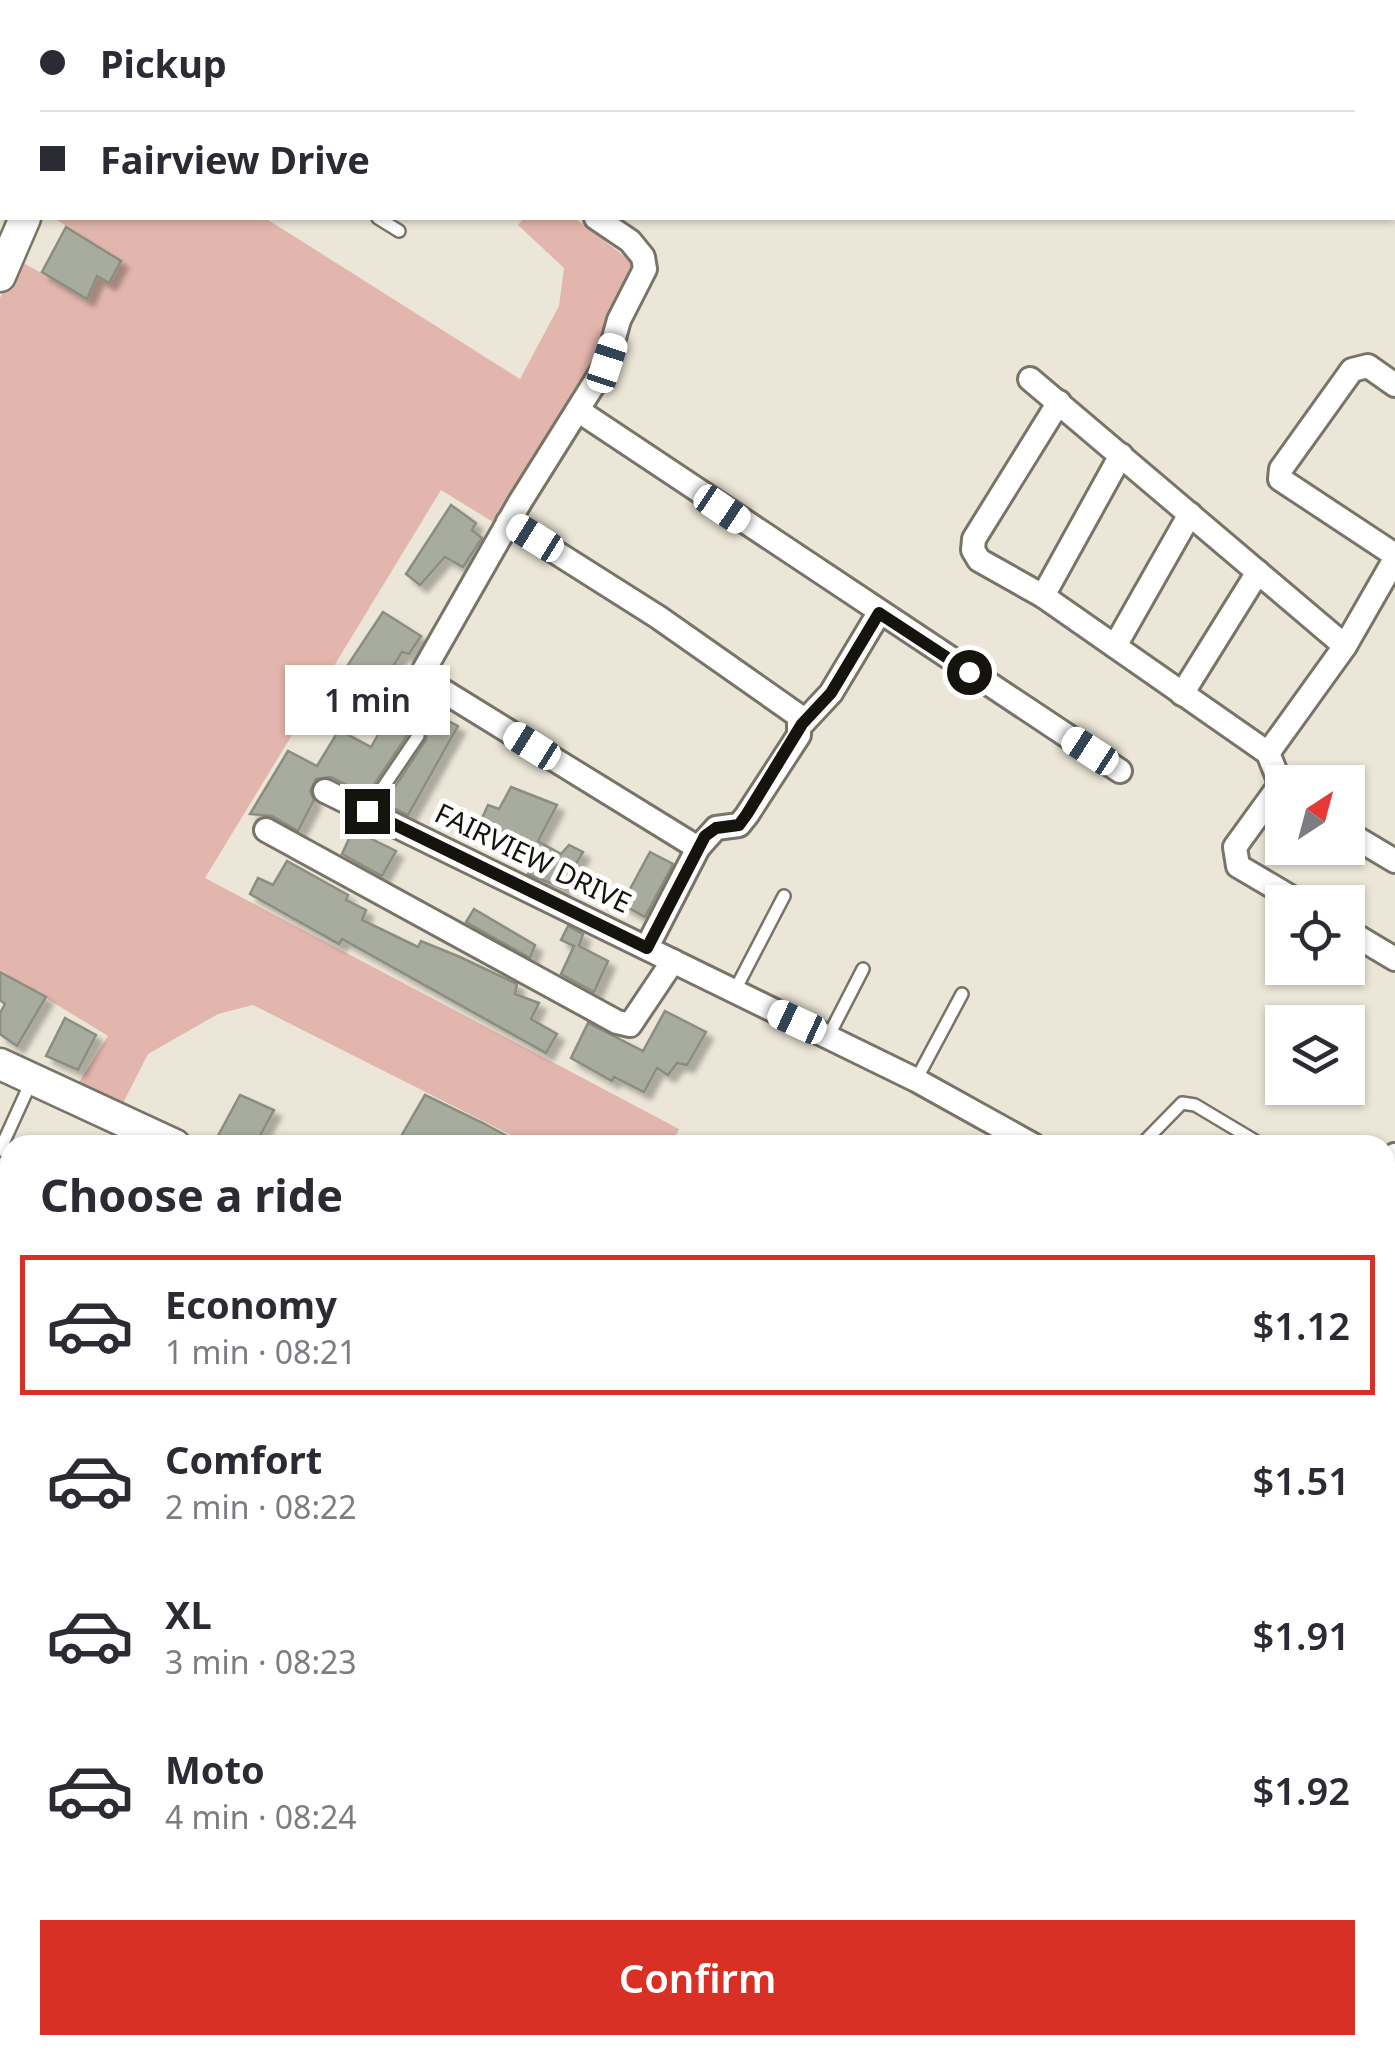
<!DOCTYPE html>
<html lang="en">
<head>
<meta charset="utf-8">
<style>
  :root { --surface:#fff; --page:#f7f7f7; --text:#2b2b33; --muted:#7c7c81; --line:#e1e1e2; --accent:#d93025 }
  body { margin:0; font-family:"Noto Sans",sans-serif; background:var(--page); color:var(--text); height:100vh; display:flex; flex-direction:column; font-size:38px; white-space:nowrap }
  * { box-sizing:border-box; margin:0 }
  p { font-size:32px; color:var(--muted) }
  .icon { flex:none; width:55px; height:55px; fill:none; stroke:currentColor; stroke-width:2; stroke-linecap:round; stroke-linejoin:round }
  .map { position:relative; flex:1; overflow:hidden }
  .drawer { position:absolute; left:0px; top:1135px; width:1395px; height:920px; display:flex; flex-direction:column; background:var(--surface); border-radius:30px 30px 0 0; box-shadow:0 2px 8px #0004 }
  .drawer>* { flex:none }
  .top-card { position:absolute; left:0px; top:0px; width:1395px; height:220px; box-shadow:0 2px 8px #0004; display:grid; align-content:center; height:220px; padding:0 40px; background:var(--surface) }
  .needle { width:65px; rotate:36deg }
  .controls { position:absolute; left:1265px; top:765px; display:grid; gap:20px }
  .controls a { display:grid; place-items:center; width:100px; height:100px; border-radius:0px; background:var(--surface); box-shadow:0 2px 8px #0004; font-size:50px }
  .end { position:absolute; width:45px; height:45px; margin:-22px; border:12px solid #15130e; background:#fff; box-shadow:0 0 0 5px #fff }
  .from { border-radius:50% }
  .bubble { position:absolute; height:70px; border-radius:0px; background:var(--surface); box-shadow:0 2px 8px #0004; font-size:32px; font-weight:600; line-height:70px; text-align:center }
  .car { position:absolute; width:30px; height:60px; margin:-30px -15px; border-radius:12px; box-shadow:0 0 8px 2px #0007; background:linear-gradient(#fff 24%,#345 0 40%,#fff 0 76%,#345 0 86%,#fff 0) }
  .top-card b { display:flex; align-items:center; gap:35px; height:95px; font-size:38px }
  .top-card b+b { border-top:2px solid var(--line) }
  .top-card i { width:25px; height:25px; background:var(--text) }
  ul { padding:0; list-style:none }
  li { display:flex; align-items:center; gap:30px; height:140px; margin:0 20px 15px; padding:0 20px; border:5px solid transparent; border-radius:0px }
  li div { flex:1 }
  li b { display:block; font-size:38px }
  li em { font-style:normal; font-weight:600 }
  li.selected { border-color:var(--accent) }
  li>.icon { width:90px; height:90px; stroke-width:1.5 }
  h2 { padding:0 40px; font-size:45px; line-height:120px }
  .action { display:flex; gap:20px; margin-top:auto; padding:20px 40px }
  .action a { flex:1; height:115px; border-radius:0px; background:var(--accent); color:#fff; font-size:40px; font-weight:600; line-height:115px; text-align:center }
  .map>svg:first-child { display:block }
</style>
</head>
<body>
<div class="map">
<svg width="1395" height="2055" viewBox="0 0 1395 2055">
  <defs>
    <filter id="shadow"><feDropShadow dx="7" dy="7" stdDeviation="2.5" flood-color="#0004"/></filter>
  </defs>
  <rect width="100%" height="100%" fill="#ebe6d7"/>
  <!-- green -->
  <g fill="#e2b6ac">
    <polygon points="54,218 265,218 520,379 559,306 564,268 518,225 524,218 575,218 633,263 601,357 493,522 441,490 205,878 679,1129 671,1145 531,1145 253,1005 218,1014 148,1054 120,1109 76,1087 108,1036 0,970 0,298 16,259 87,298 97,276 109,282 121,261"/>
    <polygon points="0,1490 10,1497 10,2045 847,2045 862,2055 0,2055"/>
  </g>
  <!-- building -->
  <g fill="#a8ac9e" stroke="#8a8d80" stroke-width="2.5" filter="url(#shadow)">
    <polygon points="66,227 121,261 109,283 97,276 87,299 42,272"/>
    <polygon points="451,505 476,523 472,530 482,538 463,567 445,557 420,585 406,574"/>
    <polygon points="383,612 421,636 409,654 402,652 380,687 458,726 408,815 384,803 426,740 427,733 420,727 410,731 367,795 331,777 316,779 310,791 314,800 298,831 272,816 250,814 288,751 317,766 339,730 371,747 387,719 365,703 348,726 318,710"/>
    <polygon points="511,787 557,805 538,841 561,854 569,845 583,852 562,888 528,874 537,857 478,827 488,805 499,809"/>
    <polygon points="353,830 396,851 382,876 342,854"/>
    <polygon points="650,852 673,864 645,917 622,904"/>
    <polygon points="287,861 348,895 346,900 366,910 362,920 418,947 421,941 460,957 517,984 515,994 539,1003 531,1019 557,1034 546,1053 342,939 339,944 250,894 258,878 273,885"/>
    <polygon points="474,909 535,945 530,958 466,922"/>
    <polygon points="568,926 583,934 579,946 608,961 594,992 561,974 574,946 561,940"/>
    <polygon points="0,972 46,997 17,1046 0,1034 0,1013 5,1004 0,1000"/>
    <polygon points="665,1011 706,1032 687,1065 677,1063 668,1075 657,1068 644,1092 614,1077 612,1081 571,1058 588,1023 643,1051"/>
    <polygon points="65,1018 96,1035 78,1070 46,1056"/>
    <polygon points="240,1095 274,1110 255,1145 213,1145"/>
    <polygon points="425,1095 483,1123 524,1145 396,1145"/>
  </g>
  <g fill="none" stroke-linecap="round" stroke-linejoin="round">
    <defs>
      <g id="lane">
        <polyline points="229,0 235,2"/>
        <polyline points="378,218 399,231"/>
        <polyline points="367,811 418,736"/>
        <polyline points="734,992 784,896"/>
        <polyline points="828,1037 863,969"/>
        <polyline points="916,1080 962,994"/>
        <polyline points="1141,1145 1182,1103 1195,1105 1262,1145"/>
        <polyline points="0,1150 31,1082"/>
        <polyline points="0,1874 10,1881"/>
        <polyline points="1385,1994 1395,1999"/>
        <polyline points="253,2045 268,2055"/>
        <polyline points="938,2045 958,2055"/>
      </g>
      <g id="street">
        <polyline points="0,192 2,194"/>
        <polyline points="596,218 630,241 643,257 645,269 619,320 607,363 520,502 424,670 432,684 698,848 647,947"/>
        <polyline points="1030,379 1345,646"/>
        <polyline points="1395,385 1368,366 1352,370 1281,469 1280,479 1395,555"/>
        <polyline points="1059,402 974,539 973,550 979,560 1043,596 1268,753 1282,788"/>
        <polyline points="579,411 1120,771"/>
        <polyline points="508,522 658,617 799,716 799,735 747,815 739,825 716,828 698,848"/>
        <polyline points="1043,596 1121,455"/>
        <polyline points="1115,646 1190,514"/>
        <polyline points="1182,694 1258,572"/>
        <polyline points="802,724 831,693 879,613"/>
        <polyline points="1268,753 1345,646 1395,559"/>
        <polyline points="1280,785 1235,847 1238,866 1299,902"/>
        <polyline points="325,791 916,1080 1033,1145"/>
        <polyline points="266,830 617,1022 630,1025 673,961"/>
        <polyline points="1348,833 1395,861"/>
        <polyline points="1348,931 1395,959"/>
        <polyline points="1385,1168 1395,1155"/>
      </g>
      <g id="secondary">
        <polyline points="123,2 124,0"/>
        <polyline points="0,276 25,218"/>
        <polyline points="0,1064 175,1145"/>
        <polyline points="1385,1692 1395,1697"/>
      </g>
    </defs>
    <!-- lane casing -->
    <use href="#lane" stroke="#787467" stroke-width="16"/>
    <!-- street casing -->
    <use href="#street" stroke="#787467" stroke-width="28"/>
    <!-- secondary casing -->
    <use href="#secondary" stroke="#787467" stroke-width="35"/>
    <!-- lane -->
    <use href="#lane" stroke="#fff" stroke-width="11"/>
    <!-- street -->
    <use href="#street" stroke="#fff" stroke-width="22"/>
    <!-- secondary -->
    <use href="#secondary" stroke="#fff" stroke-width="30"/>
  </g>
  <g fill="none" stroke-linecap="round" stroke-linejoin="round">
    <!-- route -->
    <polyline stroke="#15130e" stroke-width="12" points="367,811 647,948 705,836 716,828 739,825 747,814 802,724 831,693 879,613 969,672"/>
  </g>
  <g text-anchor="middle" stroke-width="10" stroke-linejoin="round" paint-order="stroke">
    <!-- street labels -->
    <g font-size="28" fill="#15130e" stroke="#fff">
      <text transform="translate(533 858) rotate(26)" y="10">FAIRVIEW DRIVE</text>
    </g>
  </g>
</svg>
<div class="controls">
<a><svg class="needle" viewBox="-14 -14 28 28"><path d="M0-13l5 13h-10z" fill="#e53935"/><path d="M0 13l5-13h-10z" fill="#7c7c81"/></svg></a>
<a><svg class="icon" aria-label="locate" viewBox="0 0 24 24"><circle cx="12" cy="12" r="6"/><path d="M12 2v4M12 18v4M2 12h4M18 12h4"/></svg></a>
<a><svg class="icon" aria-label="layers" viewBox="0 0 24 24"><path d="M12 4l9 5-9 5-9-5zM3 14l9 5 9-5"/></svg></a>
</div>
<i class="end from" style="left:969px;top:672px"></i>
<i class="end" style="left:367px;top:811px"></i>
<div class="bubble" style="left:285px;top:665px;width:165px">1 min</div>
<i class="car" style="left:607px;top:363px;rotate:18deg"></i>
<i class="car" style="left:722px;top:509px;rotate:124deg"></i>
<i class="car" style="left:535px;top:538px;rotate:302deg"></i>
<i class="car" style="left:532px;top:746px;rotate:302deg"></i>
<i class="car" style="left:1090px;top:751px;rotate:303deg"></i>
<i class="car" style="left:797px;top:1022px;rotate:295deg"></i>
<div class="top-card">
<b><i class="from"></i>Pickup</b>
<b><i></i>Fairview Drive</b>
</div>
<section class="drawer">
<h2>Choose a ride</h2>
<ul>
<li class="selected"><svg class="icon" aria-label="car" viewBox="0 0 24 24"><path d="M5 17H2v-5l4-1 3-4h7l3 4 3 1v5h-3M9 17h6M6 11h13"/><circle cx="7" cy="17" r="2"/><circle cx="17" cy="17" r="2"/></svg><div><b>Economy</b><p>1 min · 08:21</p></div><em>$1.12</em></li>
<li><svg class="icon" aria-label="car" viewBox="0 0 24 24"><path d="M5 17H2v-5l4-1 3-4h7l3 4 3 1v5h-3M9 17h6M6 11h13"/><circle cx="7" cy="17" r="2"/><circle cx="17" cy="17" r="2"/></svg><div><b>Comfort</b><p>2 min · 08:22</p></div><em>$1.51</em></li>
<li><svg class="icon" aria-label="car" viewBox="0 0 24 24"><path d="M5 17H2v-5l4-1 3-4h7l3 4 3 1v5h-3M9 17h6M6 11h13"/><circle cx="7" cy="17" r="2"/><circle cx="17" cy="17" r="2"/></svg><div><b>XL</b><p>3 min · 08:23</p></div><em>$1.91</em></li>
<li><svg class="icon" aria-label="car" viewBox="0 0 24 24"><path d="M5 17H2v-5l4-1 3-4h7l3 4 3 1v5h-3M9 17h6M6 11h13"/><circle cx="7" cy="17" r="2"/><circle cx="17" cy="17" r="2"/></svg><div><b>Moto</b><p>4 min · 08:24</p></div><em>$1.92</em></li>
</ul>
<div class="action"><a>Confirm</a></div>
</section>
</div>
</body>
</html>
